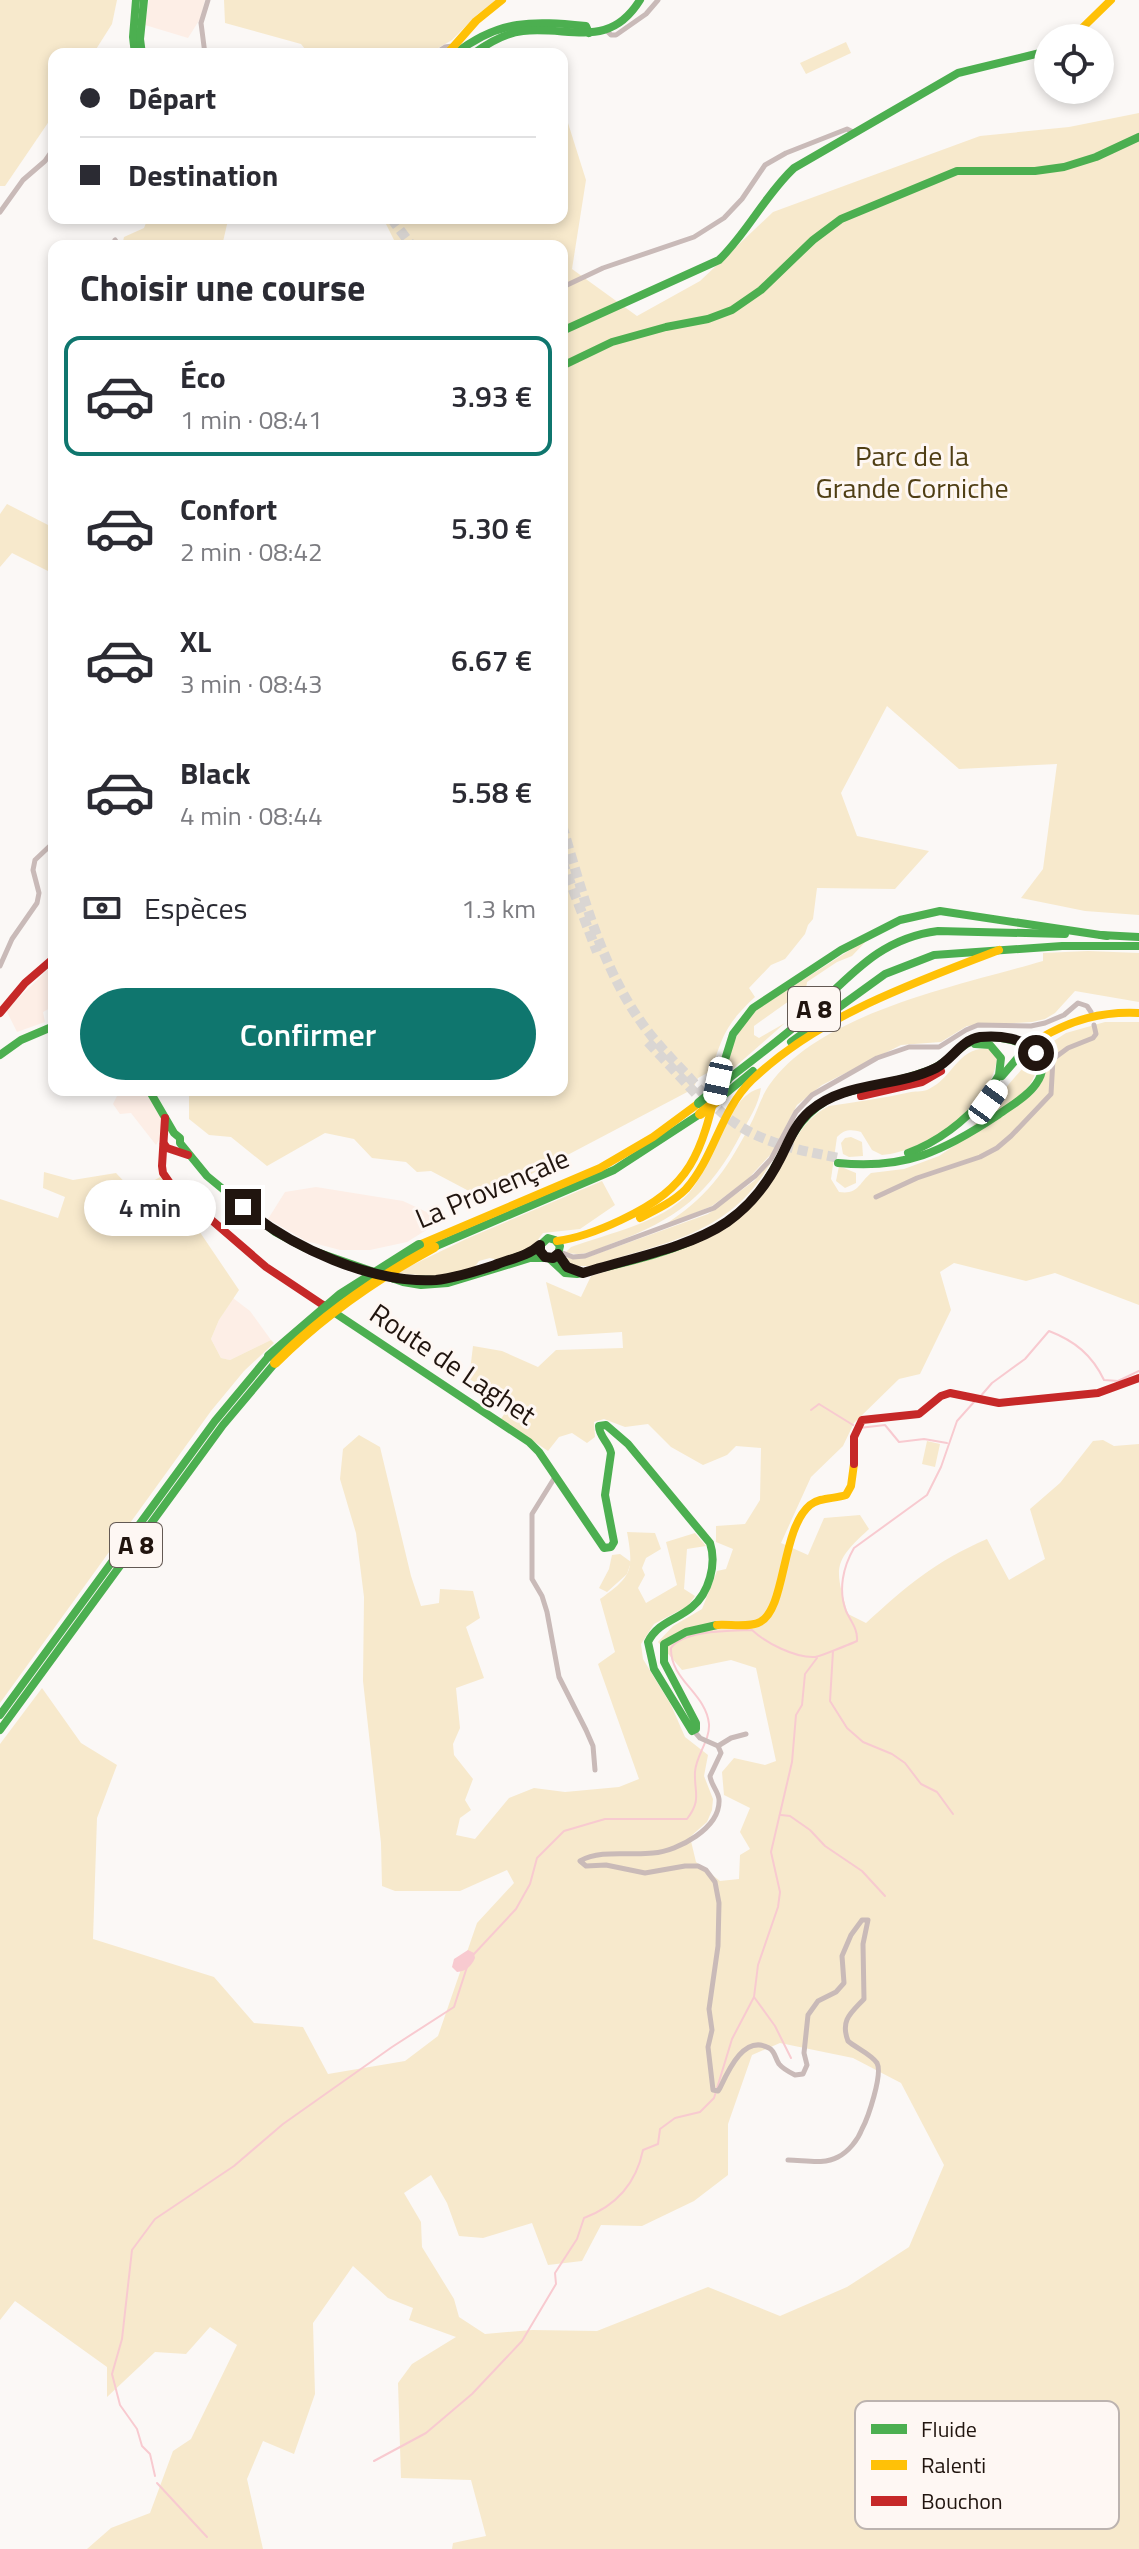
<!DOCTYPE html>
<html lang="fr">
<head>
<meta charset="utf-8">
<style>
  :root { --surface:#fff; --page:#f7f7f7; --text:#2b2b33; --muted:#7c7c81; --line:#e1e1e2; --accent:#0f766e }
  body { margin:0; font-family:"Titillium Web",sans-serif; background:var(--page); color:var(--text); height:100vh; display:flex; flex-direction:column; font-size:30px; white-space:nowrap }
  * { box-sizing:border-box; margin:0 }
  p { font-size:26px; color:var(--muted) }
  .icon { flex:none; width:44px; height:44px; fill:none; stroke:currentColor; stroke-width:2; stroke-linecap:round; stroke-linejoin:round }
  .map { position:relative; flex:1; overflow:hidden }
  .drawer { position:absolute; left:48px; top:240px; width:520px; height:856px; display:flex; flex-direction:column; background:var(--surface); border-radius:16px; box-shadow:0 4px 12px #0003 }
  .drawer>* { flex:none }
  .hud { position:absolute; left:48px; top:48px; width:520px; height:176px; border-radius:16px; box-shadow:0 4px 12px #0003; display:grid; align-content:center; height:176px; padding:0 32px; background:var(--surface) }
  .tools { position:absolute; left:1034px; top:24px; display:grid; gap:16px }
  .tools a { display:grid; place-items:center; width:80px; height:80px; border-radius:50%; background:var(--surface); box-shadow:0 4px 12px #0003; font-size:40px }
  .end { position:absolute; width:36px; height:36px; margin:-18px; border:10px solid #21150f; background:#fff; box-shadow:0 0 0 4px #fff }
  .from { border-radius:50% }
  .bubble { position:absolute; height:56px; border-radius:28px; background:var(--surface); box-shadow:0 4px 12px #0003; font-size:26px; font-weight:600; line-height:56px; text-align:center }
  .car { position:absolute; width:24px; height:48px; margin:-24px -12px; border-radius:10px; box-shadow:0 0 6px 2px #0007; background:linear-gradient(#fff 24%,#345 0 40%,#fff 0 76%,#345 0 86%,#fff 0) }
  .hud b { display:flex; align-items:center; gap:28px; height:76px; font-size:30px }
  .hud b+b { border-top:2px solid var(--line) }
  .hud i { width:20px; height:20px; background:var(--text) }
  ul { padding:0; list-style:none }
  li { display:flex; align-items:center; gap:24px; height:120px; margin:0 16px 12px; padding:0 16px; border:4px solid transparent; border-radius:16px }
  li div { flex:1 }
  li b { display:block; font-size:30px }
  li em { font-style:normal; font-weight:600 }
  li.active { border-color:var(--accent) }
  li>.icon { width:72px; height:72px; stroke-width:1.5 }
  h2 { padding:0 32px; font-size:36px; line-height:96px }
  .pay { display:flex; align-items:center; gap:20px; height:88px; padding:0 32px; font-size:30px }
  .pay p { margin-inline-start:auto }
  .primary-button { display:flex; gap:16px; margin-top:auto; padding:16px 32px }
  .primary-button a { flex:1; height:92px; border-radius:48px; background:var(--accent); color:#fff; font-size:32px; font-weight:600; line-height:92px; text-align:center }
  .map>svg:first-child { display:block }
</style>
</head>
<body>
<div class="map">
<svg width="1139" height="2549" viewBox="0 0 1139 2549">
  <rect width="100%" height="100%" fill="#fbf8f6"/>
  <!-- built -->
  <g fill="#fdeee6">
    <polygon points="149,0 205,0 200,19 188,38 145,25"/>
    <polygon points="54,964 54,1006 43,1012 45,1022 17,1032 6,1010"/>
    <polygon points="120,1090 144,1090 155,1106 162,1120 162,1135 156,1145 131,1113 120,1114 113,1104"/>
    <polygon points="316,1187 403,1201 433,1215 436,1224 407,1242 370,1250 340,1250 306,1241 268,1219 285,1192"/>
    <polygon points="233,1298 250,1311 271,1340 230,1360 221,1358 211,1339 219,1320"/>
  </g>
  <!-- green -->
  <g fill="#f7e9cc" fill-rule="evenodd">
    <polygon points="0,0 117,0 112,24 93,54 54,54 54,114 5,186 0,186"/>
    <polygon points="224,0 497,0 478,14 452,40 428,54 309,54 301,44 225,23"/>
    <polygon points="846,42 851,53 806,74 800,63"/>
    <path d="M562,104L586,180L572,269L637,316L700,281L773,212L980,136L1069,127L1139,113V915L1085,911L1021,898L1043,869L1057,764L959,769L887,706L841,793L857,836L929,851L895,889L817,888L813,919L808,925L805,934L785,959L771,965L749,988L755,997C726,1024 723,1035 711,1071L698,1078L693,1089L484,1199L431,1171L417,1172L406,1162L372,1158L354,1139L325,1133L267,1166L231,1137L209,1135L189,1119V1090H562V246H393L394,240L383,218H562Z"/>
    <polygon points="148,218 224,218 228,220 222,246 122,246 124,237 144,228"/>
    <polygon points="7,504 54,528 54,574 12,553 0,567 0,514"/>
    <path d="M869,938L852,956L837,962L807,982L805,996L789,1001L754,1026V1035L759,1038L785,1023L721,1079C728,1052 738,1026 759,1008Z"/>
    <path d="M1088,951L1139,953V1002L1075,991L1055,1013L1045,1019L1032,1022L967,1026L941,1042L901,1045L822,1085L797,1105L771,1154L748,1179L712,1206L663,1226C706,1198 725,1173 749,1127C757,1113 761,1096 770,1084C821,1012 962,985 1043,961V953Z"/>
    <path d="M1105,1022H1139V1305L1055,1273L1026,1281L954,1263L940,1272L951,1310L920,1374L899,1379L854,1423L843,1446L811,1477L781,1543L808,1555L824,1518L860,1515L869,1529C833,1562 834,1567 848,1614L866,1623C908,1585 934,1562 987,1539L1009,1580L1045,1559L1030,1509L1060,1483L1093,1441L1103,1440L1114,1446L1139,1444V2549H452L453,2543L486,2536L471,2480L401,2478L398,2383L412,2364L456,2337L409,2320L413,2308L388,2298L353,2266L313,2323L315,2394L294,2454L263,2441L247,2479L263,2549H87L111,2528L150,2513L173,2451L191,2439L237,2345L210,2327L186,2354L155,2352L107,2397V2367L15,2301L0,2320V1744L42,1688L81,1743L117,1765L97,1818L93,1939L214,1977L254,2023L303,2027L328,2074L405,2061L438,2036L477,1923L514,1883L507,1870L460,1891H395L382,1886L381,1843L363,1681L364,1597L356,1533L340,1479L343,1449L359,1435L380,1447L411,1576L421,1606L439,1603L440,1589L473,1591L480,1618L466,1627L484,1678L456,1688L460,1728L453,1744L454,1755L473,1779L465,1800L471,1810L460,1818L456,1835L475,1839L509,1798L534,1788L565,1792L619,1787L639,1779L598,1664L615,1652L600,1599C632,1576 634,1571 627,1532L655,1533L661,1549L646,1558L642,1568L645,1575L638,1588L646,1603L677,1585L666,1542L695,1533L706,1546L687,1549L684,1589L695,1596L688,1606L654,1624L641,1644L643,1659L671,1705L685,1737L708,1755L704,1776L713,1799L712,1810L707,1822L690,1837L696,1862L720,1881L739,1879L740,1855L750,1849L740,1832L750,1808L724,1795L722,1772L734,1758L765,1765L776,1761L756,1668L731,1660L682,1670L658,1642L673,1626L702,1609L717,1571L726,1569L733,1549L716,1542V1526L745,1524L760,1500L761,1448L736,1446L727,1455L703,1465L671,1447L648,1424L625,1427L604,1419L594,1422L595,1437L587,1443L572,1433L559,1437L548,1451L501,1419L512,1402L469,1379L473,1346L502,1351L538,1367L556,1350L623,1348L622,1332L558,1336L546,1282L581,1297L591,1276C644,1259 728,1240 763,1194C786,1165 794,1123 829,1106C856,1102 884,1098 911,1092C917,1091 924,1092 929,1089C954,1077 958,1046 989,1049L997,1057C994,1104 926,1152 882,1155L872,1150L861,1132C852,1129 844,1129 837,1137L831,1179L839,1192C858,1195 859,1183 871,1173L904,1169L939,1156L1037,1090L1040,1050L1066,1033ZM780,2043L853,2058L901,2083L944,2165L909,2247L847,2287L780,2316L708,2287L597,2331L532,2330L485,2334L459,2317L454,2299L422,2247L421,2222L404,2193L431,2175L447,2203L459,2236L483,2238L532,2223L548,2265L582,2261L601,2225L642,2226L694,2201L728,2175V2124L752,2055Z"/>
    <path d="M1034,1055C1047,1090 996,1111 972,1127Z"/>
    <path d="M761,1088C759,1104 749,1119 741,1134C710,1194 676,1220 613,1243C598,1249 582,1258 566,1252L571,1247C609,1233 661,1223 689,1193C713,1167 725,1096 761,1088Z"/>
    <polygon points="851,1137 862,1142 863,1156 849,1157 843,1154 841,1143 845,1138"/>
    <path d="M774,1157C732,1235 668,1241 591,1266H574L564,1258L588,1257L708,1214L754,1181Z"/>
    <polygon points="839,1166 856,1173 856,1183 845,1188 836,1181"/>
    <polygon points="44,1172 73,1180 116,1173 134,1192 160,1177 184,1203 189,1216 239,1290 219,1320 211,1339 221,1358 230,1360 271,1340 274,1343 244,1371 211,1411 0,1703 0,1199 58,1218 65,1197 43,1188"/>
    <polygon points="602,1181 615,1205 580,1229 543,1233 531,1249 499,1260 490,1258 479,1261 473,1269 441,1277 396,1273 466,1239"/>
    <polygon points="927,1441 940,1444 935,1467 922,1464"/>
    <polygon points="620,1554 631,1562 627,1574 607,1592 599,1588 609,1569 612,1555"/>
  </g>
  <!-- water -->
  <path fill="#f8cad0" d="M468,1950L474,1953L475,1958C471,1967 466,1971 457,1972L452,1967L454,1959Z"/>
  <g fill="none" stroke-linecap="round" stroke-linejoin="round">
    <!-- stream -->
    <g stroke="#f8cad0" stroke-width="2">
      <path d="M979,1398L992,1383L1025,1359L1049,1331C1075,1341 1092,1355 1104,1380L1118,1381L1139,1371"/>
      <polyline points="811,1410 819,1404 853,1425"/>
      <polyline points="859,1428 885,1425 899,1442 924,1439 947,1443"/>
      <polyline points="833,1651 830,1701 847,1728 863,1742 892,1754 905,1763 921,1784 937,1792 953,1814"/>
      <polyline points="781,1815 790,1816 810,1830 825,1846 862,1871 885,1896"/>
      <path d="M474,1954L516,1909L530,1884L537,1858L564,1831L605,1819H687C702,1799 694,1793 695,1772C696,1755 710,1741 709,1724C706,1693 670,1680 671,1648C683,1630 731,1631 752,1630C766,1643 795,1658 815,1657C818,1657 853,1643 857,1641C858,1629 851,1622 846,1611C838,1590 843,1567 854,1548L927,1495L941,1467L957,1421L974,1402"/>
      <polyline points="754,1997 775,2026 791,2058"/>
      <path d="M374,2461L426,2433L472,2394L522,2341L556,2284L555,2273L577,2239L584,2218C616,2206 636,2184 643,2150L658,2144L660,2129L675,2118L700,2112L714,2098L732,2039L754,1997L758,1965L778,1907L780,1892L771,1852L792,1762L796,1715L802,1705L805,1674L817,1658"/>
      <polyline points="155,2476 150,2454 142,2446 137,2429 120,2405 112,2374 122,2339 132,2250 155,2219 234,2166 283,2124 392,2047 454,2007 467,1967"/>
      <polyline points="157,2483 207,2537"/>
    </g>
    <!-- highway-tunnel -->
    <g stroke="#dad6d3" stroke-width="10" stroke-dasharray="10 5" stroke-linecap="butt">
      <polyline points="391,218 412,246"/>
      <path d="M562,825C582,891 600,963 639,1019C653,1040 670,1057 687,1075C702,1092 716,1110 735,1123C765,1144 803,1151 839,1158"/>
      <polyline points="562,861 597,952"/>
      <polyline points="648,1042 708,1107"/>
    </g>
    <!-- street -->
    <g stroke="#c9bab8" stroke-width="5">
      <polyline points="606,30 611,35 616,35 646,14 658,0"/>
      <polyline points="205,54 201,23 208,0"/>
      <polyline points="434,54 445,47 453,46"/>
      <polyline points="0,212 23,180 45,161 54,148"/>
      <polyline points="115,240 119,246"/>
      <polyline points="565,286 603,268 694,237 724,218 742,199 765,165 786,153 847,129 853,132"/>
      <polyline points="0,966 12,939 37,903 39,893 33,870 35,860 54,842"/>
      <polyline points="876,1197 917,1178 980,1157 997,1148 1011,1136 1051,1094 1053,1059 1068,1048 1093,1038 1096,1034 1094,1025"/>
      <polyline points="560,1252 573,1257 585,1256 714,1208 755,1176 771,1159 796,1112 812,1095 877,1058 909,1047 939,1047 966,1030 978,1025 1031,1026 1045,1023 1064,1015 1078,1003 1087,1006 1091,1012"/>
      <polyline points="555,1477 532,1514 532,1579 542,1596 547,1612 559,1677 586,1730 593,1746 595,1770"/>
      <path d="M694,1731L700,1738L718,1746L721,1753L710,1776C711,1785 718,1791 719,1799C721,1828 678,1851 653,1853C630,1856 601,1849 580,1861L586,1866L606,1865L645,1873L685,1866H698L706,1870L715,1882L719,1903L718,1946L709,2009L712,2030L708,2047L713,2090L718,2091L720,2088C728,2071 744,2034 769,2048C775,2051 775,2058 779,2064C783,2069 789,2072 795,2075L803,2074L807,2065L804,2053L808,2015L818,2001L836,1992L844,1983L842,1956L851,1935L862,1920H868L863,1944L864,1999C851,2013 840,2020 848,2041C856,2048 871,2054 877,2063C883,2074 868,2118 862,2129C858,2140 848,2152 838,2157C824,2165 804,2160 788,2160"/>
      <polyline points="718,1746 731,1738 746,1734"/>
    </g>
    <!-- fast -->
    <g stroke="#4caf50" stroke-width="8">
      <polyline points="135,54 133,37 136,0"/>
      <polyline points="142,54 140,39 144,0"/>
      <path d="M455,54C499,19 533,21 586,26L589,33"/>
      <path d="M473,54C488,43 505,33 523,31C571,26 609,50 640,0"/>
      <path d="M562,331L719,260C748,232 765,195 794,168L958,73L1048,51"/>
      <polyline points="562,366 612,342 666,327 708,319 732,310 761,290 813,240 841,219 957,171 1035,171 1064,167 1096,157 1139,137"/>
      <polyline points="1101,935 1139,937"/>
      <polyline points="791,1042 885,974 934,955 1062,946 1139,946"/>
      <polyline points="975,1044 990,1045 1001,1058 999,1075 984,1099"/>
      <polyline points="0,1055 21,1040 54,1026"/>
      <polyline points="1002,1076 1020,1055"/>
      <path d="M727,1080C751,1061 777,1042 800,1022C846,983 874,939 938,931L1065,934"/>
      <polyline points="718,1082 733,1034 753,1008 841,950 900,920 940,911 1107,936"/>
      <polyline points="149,1090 174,1133 180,1138 180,1143 207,1176 275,1232 305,1248 403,1282 421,1285 448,1283 530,1258 553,1258 558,1254 560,1246 555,1240 548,1238 534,1251 474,1272 438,1280 394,1279"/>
      <polyline points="719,1099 753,1071"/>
      <path d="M908,1153C940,1141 965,1121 987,1095"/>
      <polyline points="434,1247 614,1170 700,1114"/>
      <path d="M550,1259L565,1273L577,1274C639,1259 717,1245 758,1193C788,1154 789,1118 837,1095C868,1085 902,1082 932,1069C951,1061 961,1041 983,1038C1008,1034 1060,1050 1036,1084C1027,1097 1010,1106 998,1115C944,1151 905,1170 838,1163"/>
      <path d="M323,1305L529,1442L539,1452L604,1548L611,1547L614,1542L605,1495L611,1453C609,1442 599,1437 599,1426L606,1425L628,1444L710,1543C717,1564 709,1593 692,1607C677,1620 658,1622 648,1642L654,1669L692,1731L696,1729V1723L664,1662V1644L686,1632L717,1625"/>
      <polyline points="0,1715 215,1421 269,1356"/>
      <polyline points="0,1730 223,1425 275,1363"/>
    </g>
    <!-- slow -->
    <g stroke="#ffc107" stroke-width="8">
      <polyline points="1072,38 1111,0"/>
      <polyline points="447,54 476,21 502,0"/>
      <path d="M1039,1039C1071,1020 1102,1011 1139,1013"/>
      <path d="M640,1218C656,1210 673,1202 686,1189C715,1156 720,1111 752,1080C820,1015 914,983 999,950"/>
      <path d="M557,1241C580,1238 600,1230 621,1220C692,1187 701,1154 718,1082"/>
      <polyline points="419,1245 600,1168 653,1137 699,1103"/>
      <path d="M717,1625C730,1624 749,1628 760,1622C786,1609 781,1529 810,1505C820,1497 835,1499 846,1495L851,1486L854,1464"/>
    </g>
    <!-- jam -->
    <g stroke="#c62828" stroke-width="8">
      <polyline points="0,1013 25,983 54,958"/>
      <polyline points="861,1096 922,1082 941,1071"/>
      <polyline points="165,1118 162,1166 163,1173 172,1186 266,1267 323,1305"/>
      <polyline points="164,1144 167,1148 188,1155"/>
      <polyline points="854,1464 854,1437 862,1420 919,1414 941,1396 950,1393 999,1403 1098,1393 1139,1378"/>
    </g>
    <!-- fast-bridge -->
    <g stroke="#4caf50" stroke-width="10">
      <polyline points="1020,1055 1039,1039"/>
      <polyline points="699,1103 727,1080"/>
      <polyline points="269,1356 340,1295 419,1245"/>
    </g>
    <!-- slow-bridge -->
    <g stroke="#ffc107" stroke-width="10">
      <polyline points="700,1114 719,1099"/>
      <path d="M275,1363C322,1316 375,1279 434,1247"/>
    </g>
  </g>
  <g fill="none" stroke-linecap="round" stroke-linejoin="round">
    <!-- route -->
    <path stroke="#21150f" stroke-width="10" d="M243,1207C291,1247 372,1284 436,1280C456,1278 476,1271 495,1265C510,1259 528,1256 540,1245V1251L545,1257L553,1258L558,1254L567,1267L583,1273C627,1259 689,1248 727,1222C750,1206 768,1183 781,1157C789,1141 795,1124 810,1111C844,1081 896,1088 936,1068C952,1060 961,1040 980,1037C999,1035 1025,1038 1036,1053"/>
  </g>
  <g text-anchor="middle" stroke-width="6" stroke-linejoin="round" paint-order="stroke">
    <!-- shield labels -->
    <g fill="#fef7f3" stroke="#635953" stroke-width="2">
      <rect x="788" y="987" width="52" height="44" rx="6"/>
      <rect x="110" y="1523" width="52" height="44" rx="6"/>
    </g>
    <g font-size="26" font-weight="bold" fill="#21150f">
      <text x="814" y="1018">A 8</text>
      <text x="136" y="1554">A 8</text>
    </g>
    <!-- park labels -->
    <g font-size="28" fill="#4f3e14" stroke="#fef7f3">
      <text x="912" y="466">Parc de la<tspan x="912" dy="32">Grande Corniche</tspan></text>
    </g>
    <!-- street labels -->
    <g font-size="28" fill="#21150f" stroke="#fef7f3">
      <text transform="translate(492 1188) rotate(-23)" y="10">La Provençale</text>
      <text transform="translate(453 1364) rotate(34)" y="10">Route de Laghet</text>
    </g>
  </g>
  <!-- legend -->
  <rect x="855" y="2401" width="264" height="128" rx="12" fill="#fef7f3" stroke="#bcb3af" stroke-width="2"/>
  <rect x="871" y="2424" width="36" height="10" fill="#4caf50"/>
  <rect x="871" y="2460" width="36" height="10" fill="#ffc107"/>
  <rect x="871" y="2496" width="36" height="10" fill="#c62828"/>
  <g font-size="22" fill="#21150f">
    <text x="921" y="2437">Fluide</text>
    <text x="921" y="2473">Ralenti</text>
    <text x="921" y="2509">Bouchon</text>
  </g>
</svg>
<div class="tools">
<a><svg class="icon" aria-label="locate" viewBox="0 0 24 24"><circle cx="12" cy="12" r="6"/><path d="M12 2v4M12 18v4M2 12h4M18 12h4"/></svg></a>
</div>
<i class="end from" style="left:1036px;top:1053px"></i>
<i class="end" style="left:243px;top:1207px"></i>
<div class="bubble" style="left:84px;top:1180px;width:132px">4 min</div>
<i class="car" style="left:718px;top:1081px;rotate:192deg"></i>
<i class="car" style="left:988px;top:1102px;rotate:36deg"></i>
<div class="hud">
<b><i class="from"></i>Départ</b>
<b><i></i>Destination</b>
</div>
<section class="drawer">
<h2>Choisir une course</h2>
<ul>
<li class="active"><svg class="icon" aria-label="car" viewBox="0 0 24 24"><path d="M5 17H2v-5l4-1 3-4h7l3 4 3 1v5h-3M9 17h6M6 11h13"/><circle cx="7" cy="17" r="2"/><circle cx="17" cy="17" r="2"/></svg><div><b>Éco</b><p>1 min · 08:41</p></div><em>3.93 €</em></li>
<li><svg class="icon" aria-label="car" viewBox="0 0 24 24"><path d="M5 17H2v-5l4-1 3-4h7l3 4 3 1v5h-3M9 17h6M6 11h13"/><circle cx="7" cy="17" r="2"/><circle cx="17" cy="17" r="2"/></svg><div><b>Confort</b><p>2 min · 08:42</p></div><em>5.30 €</em></li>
<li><svg class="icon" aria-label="car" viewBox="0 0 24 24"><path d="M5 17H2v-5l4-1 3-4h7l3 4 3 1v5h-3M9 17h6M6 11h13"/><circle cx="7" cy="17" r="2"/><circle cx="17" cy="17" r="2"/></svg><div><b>XL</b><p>3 min · 08:43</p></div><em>6.67 €</em></li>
<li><svg class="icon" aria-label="car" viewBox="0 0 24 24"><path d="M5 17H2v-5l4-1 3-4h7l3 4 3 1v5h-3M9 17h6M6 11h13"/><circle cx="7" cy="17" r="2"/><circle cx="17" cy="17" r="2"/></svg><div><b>Black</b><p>4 min · 08:44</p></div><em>5.58 €</em></li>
</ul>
<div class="pay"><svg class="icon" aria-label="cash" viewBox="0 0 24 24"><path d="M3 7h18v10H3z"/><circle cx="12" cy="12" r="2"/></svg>Espèces<p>1.3 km</p></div>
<div class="primary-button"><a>Confirmer</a></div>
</section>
</div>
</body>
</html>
